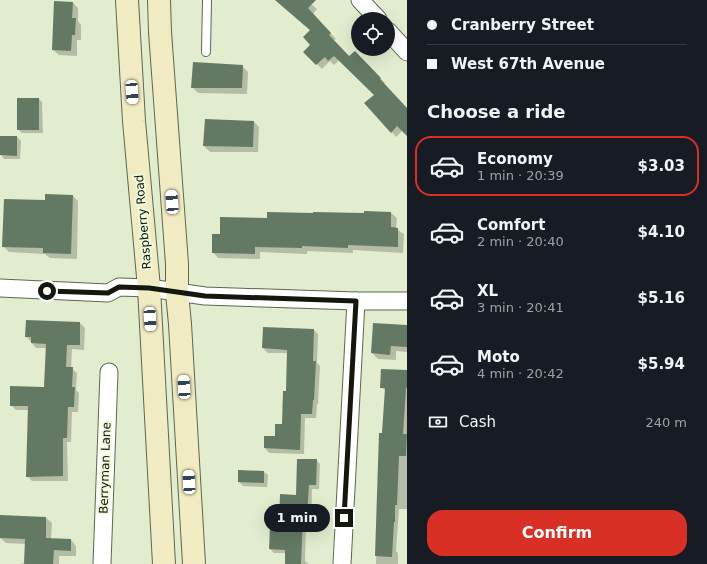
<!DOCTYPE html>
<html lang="en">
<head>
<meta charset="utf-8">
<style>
  :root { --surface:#171b24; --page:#242831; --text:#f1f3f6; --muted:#9ea1a6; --line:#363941; --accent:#d93025 }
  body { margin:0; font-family:"DejaVu Sans",sans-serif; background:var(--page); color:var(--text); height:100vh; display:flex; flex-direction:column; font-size:15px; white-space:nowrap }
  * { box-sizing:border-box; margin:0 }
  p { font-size:13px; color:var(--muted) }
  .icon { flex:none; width:22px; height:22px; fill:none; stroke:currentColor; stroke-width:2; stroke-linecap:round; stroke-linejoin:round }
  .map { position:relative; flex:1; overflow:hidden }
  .sheet { display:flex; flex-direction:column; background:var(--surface); width:300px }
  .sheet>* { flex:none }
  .top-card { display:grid; align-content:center; height:88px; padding:0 20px; background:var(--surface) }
  .tools { position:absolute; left:351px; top:12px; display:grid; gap:8px }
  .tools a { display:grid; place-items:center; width:44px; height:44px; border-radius:50%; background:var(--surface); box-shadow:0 4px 16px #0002; font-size:20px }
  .end { position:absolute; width:18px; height:18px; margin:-9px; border:5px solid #13170d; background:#fff; box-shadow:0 0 0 2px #fff }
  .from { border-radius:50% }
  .bubble { position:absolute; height:28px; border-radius:14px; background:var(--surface); box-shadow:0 4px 16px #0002; font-size:13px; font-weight:700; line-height:28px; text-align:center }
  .car { position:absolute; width:12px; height:24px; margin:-12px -6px; border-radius:5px; box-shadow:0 0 3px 1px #0007; background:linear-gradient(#fff 24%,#345 0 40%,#fff 0 76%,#345 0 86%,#fff 0) }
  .top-card b { display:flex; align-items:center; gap:14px; height:38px; font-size:15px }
  .top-card b+b { border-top:1px solid var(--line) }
  .top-card i { width:10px; height:10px; background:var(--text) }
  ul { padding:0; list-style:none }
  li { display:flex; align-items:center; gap:12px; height:60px; margin:0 8px 6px; padding:0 12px; border:2px solid transparent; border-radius:16px }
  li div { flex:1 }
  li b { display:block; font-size:15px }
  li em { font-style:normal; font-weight:700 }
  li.current { border-color:var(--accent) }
  li>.icon { width:36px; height:36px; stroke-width:1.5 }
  h2 { padding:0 20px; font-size:18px; line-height:48px }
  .pay { display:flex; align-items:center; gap:10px; height:44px; padding:0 20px; font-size:15px }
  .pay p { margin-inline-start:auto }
  .button { display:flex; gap:8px; margin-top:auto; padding:8px 20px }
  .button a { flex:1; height:46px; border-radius:16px; background:var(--accent); color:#fff; font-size:16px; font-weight:700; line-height:46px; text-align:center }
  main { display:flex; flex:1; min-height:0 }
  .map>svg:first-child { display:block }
</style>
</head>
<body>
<main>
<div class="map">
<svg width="407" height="564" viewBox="0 0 407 564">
  <rect width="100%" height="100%" fill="#e2eccf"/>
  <!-- shadow -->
  <g fill="#0003">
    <polygon points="275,0 307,0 317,9 313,14 336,39 334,40 349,57 355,52 385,83 384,84 407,109 407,135 403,130 396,137 392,132 375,95 339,60 334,65 330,61 322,69 305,52 312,45 311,31"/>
    <polygon points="73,3 78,8 78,21 81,25 81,40 77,40 77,56 59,55 53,50"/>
    <polygon points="242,66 248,72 247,94 198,93 192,87"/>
    <polygon points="39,99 42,102 43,133 22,133 18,129"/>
    <polygon points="254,122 259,127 258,152 210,152 204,146"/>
    <polygon points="17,137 21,141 20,159 4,159 1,155"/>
    <polygon points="73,196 78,201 77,259 50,258 45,254 9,252 3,246 46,201"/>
    <polygon points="365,212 391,213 397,218 396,229 404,234 403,253 353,250 353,253 307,251 307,254 260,252 260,259 218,258 213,252 221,235 268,219 365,214"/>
    <polygon points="80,323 85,328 84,350 72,349 71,368 77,373 76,390 79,393 78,412 72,412 71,442 67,442 68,481 32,481 27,476 29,410 16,410 11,405 44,388 47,348 36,348 26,336"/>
    <polygon points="407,326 407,352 396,351 396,360 378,359 372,353"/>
    <polygon points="314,330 318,334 317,363 320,366 318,404 317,404 316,418 305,418 304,454 269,453 265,448 265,437 275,437 283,425 287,392 288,353 268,353 263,348"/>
    <polygon points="407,371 407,509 399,509 396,551 398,553 398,564 376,564 380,434 383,434 386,391 381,387"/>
    <polygon points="316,460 320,464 319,489 312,489 311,519 306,519 305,561 309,564 286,564 286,553 274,553 270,549 271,527 280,527"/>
    <polygon points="239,471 264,472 268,475 267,487 243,486 239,482"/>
    <polygon points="46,518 52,523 51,540 71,540 76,546 76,556 59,556 59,564 20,564 25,563 26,544 6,543 0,538"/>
  </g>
  <!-- building -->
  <g fill="#647964">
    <polygon points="275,0 316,0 308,8 331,33 329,35 349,56 355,51 381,78 380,79 407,108 407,136 397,126 391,133 364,103 374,95 334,56 328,61 325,57 316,65 303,52 310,45 303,37 310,30"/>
    <polygon points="54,1 73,2 72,18 76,18 75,35 72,35 71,51 52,50"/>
    <polygon points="193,62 243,65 242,88 191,88"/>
    <rect x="17" y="98" width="22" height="32"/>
    <polygon points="205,119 254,121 253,147 203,146"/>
    <polygon points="0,136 17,136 17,156 0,155"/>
    <polygon points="45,194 73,195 71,254 43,253 43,248 2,247 4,199 45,200"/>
    <polygon points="364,211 391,212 391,227 398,228 398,247 348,245 348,248 302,246 302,248 255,247 255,254 212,253 212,234 220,234 220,217 267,218 267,212 313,213 313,212 364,213"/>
    <polygon points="26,320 80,322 80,345 67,345 66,367 73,367 72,387 75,387 74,407 68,407 67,438 63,438 63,476 26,477 28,406 10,406 10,386 44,387 46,344 31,343 31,337 25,337"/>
    <polygon points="373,323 407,325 407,347 391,346 390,355 371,353"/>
    <polygon points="263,327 314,329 313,361 316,361 314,400 313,400 312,414 301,414 300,450 264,448 264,436 275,436 275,424 282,424 283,391 286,391 287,350 262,348"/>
    <polygon points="381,369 407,370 407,388 406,388 403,434 407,434 406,456 399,456 397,505 395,505 395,522 394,522 392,557 375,556 379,433 382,433 385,388 380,388"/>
    <polygon points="297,459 317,459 316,485 309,485 307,515 303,515 301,564 285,564 285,550 269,549 270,526 279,526 280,494 296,495"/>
    <polygon points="238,470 264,471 264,483 238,482"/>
    <polygon points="0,515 46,517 46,538 71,539 71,551 54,550 53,564 24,564 25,539 0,538"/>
  </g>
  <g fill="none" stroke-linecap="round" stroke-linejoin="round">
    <defs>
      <polyline id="service" points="206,52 207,0"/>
      <g id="minor">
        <polyline points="360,0 378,19"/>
        <polyline points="388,31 407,52"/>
        <polyline points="0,288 108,293 119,287 149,288 205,296 356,301 407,301"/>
        <polyline points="102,564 109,372"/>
        <polyline points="342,564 356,301"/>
      </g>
      <g id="secondary">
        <polyline points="127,0 134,121 149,288 164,564"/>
        <polyline points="159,0 160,32 177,264 177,293 180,324 194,564"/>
      </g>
    </defs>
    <!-- service casing -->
    <use href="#service" stroke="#5e674d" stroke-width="10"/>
    <!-- minor casing -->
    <use href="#minor" stroke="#5e674d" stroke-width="19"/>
    <!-- secondary casing -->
    <use href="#secondary" stroke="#5e674d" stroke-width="24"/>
    <!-- service -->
    <use href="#service" stroke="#fff" stroke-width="8"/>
    <!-- minor -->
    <use href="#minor" stroke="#fff" stroke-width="17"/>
    <!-- secondary -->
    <use href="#secondary" stroke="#f0ebc2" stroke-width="22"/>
  </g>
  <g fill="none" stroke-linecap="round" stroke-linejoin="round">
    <!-- route -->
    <polyline stroke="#13170d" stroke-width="5" points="47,291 108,293 119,287 149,288 205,296 356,301 344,518"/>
  </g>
  <g text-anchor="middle" stroke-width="4" stroke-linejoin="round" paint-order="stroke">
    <!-- street labels -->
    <g font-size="12" fill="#13170d" stroke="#effadc">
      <text transform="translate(143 222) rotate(-95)" y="4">Raspberry Road</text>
      <text transform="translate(105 468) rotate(-88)" y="4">Berryman Lane</text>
    </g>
  </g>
</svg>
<div class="tools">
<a><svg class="icon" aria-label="locate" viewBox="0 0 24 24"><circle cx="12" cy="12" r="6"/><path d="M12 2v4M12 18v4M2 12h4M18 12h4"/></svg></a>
</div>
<i class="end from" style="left:47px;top:291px"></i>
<i class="end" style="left:344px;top:518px"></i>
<div class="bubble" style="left:264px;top:504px;width:66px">1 min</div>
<i class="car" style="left:132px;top:92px;rotate:176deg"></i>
<i class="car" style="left:172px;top:202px;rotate:356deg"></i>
<i class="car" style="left:150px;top:319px;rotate:177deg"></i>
<i class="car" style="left:184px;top:387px;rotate:357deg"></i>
<i class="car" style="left:189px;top:482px;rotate:357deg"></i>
</div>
<section class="sheet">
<div class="top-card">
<b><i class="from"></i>Cranberry Street</b>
<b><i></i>West 67th Avenue</b>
</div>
<h2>Choose a ride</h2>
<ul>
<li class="current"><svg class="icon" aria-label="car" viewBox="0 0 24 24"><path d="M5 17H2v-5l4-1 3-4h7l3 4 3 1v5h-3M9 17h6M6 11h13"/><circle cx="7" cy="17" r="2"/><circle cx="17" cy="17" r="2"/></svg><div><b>Economy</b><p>1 min · 20:39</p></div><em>$3.03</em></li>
<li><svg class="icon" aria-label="car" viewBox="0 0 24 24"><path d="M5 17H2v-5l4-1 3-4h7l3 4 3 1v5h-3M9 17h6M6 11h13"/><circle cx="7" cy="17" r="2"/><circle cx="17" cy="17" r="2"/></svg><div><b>Comfort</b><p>2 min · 20:40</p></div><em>$4.10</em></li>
<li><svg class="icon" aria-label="car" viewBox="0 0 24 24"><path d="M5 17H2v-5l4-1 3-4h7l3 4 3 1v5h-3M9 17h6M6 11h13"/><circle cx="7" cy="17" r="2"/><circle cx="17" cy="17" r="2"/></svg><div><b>XL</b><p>3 min · 20:41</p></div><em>$5.16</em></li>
<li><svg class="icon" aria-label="car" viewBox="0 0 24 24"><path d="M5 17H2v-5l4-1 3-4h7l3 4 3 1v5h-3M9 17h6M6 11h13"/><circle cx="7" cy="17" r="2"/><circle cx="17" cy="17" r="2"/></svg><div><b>Moto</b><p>4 min · 20:42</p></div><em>$5.94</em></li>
</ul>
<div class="pay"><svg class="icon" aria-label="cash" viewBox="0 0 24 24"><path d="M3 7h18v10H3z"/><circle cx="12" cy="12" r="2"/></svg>Cash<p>240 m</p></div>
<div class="button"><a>Confirm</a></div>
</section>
</main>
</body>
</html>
